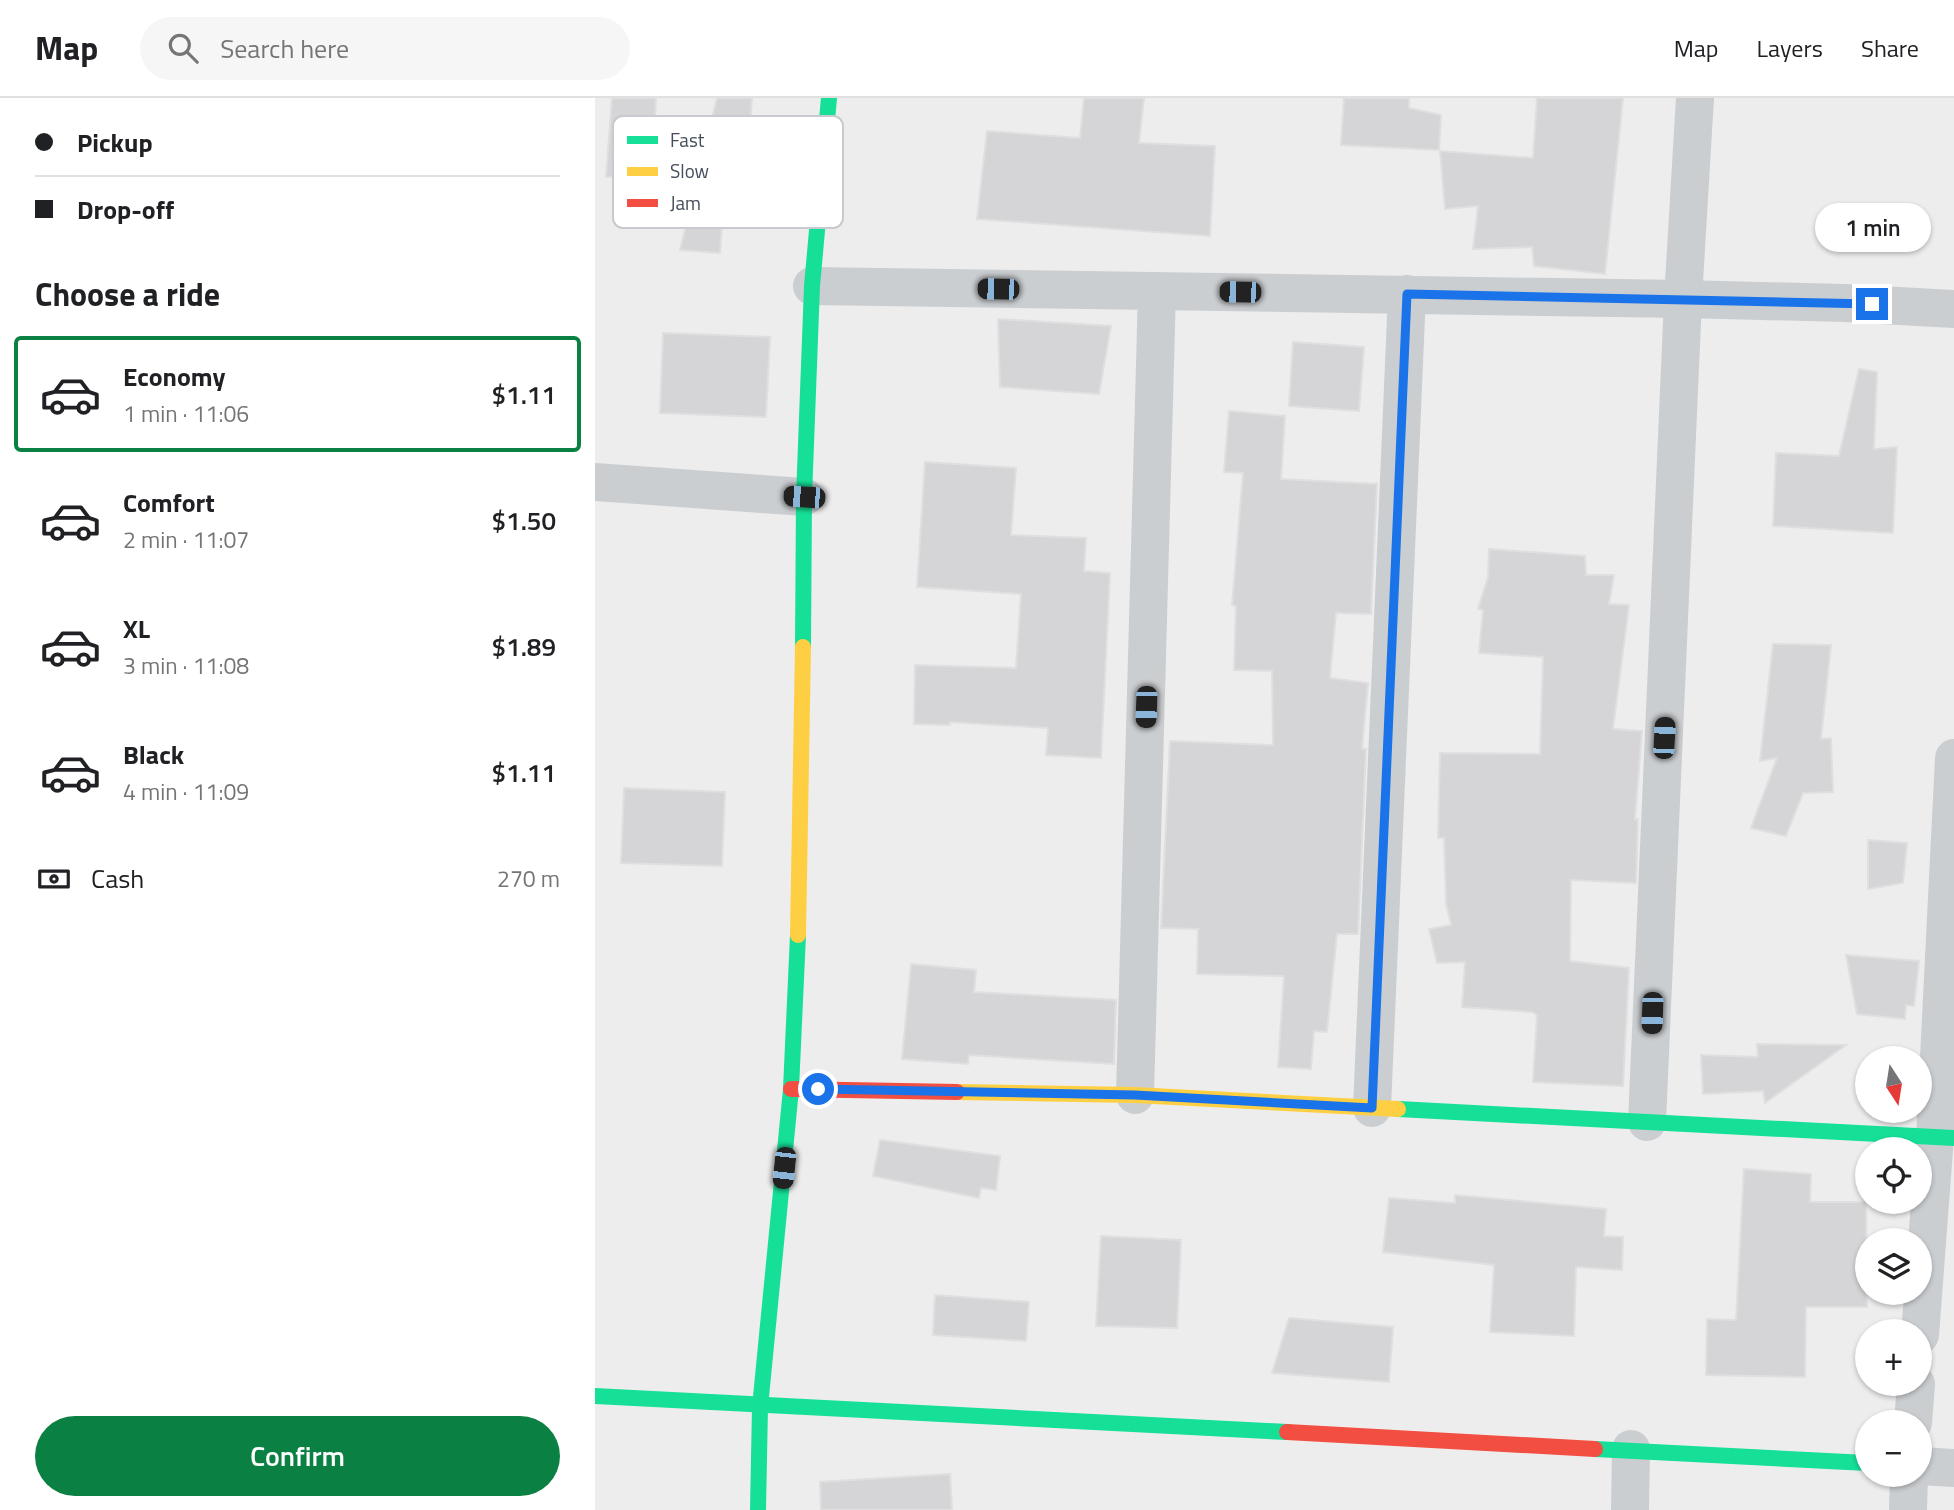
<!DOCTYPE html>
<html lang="en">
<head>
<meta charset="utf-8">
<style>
  :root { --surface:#fff; --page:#f6f6f6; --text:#202124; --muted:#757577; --line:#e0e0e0; --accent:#0b8043 }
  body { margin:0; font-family:"Titillium Web",sans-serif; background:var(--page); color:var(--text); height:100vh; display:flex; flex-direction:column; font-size:26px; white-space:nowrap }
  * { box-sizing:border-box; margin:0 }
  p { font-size:23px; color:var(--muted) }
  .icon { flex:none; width:38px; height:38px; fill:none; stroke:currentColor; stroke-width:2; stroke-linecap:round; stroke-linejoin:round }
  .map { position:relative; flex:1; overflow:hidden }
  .details { display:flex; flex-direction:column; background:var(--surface); width:595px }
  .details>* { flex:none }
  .hud { display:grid; align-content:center; height:154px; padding:0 35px; background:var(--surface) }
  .needle { width:46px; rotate:168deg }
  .buttons { position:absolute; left:1260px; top:948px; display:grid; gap:14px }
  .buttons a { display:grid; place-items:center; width:77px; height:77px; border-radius:50%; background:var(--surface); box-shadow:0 2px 5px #0004; font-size:35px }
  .end { position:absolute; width:32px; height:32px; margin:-16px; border:9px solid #1a73e8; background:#fff; box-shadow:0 0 0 4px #fff }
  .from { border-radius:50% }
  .bubble { position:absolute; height:49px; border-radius:24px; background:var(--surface); box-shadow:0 2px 5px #0004; font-size:23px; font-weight:600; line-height:49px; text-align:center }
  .car { position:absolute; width:21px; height:42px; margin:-21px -10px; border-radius:9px; box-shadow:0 0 5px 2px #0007; background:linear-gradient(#222 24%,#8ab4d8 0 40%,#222 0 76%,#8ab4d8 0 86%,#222 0) }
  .hud b { display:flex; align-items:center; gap:24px; height:66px; font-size:26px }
  .hud b+b { border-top:2px solid var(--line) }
  .hud i { width:18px; height:18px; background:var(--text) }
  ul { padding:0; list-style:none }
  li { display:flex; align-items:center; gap:21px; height:116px; margin:0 14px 10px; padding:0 21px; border:4px solid transparent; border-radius:7px }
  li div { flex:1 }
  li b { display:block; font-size:26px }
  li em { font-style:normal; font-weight:600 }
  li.active { border-color:var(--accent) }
  li>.icon { width:63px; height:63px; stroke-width:1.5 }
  h2 { padding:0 35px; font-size:32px; line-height:84px }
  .pay { display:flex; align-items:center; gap:18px; height:77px; padding:0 35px; font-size:26px }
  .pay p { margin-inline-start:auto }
  .cta { display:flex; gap:14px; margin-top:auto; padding:14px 35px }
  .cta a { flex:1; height:80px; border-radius:42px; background:var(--accent); color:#fff; font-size:28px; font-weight:600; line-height:80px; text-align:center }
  header { display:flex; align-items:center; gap:42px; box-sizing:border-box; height:98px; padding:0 35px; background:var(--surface); border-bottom:2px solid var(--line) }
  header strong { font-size:33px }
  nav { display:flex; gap:38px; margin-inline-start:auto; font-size:24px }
  .search { width:490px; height:63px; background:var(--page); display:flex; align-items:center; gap:18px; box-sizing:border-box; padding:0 24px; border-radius:38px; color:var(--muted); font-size:26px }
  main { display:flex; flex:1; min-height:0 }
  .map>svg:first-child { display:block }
</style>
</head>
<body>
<header>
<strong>Map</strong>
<div class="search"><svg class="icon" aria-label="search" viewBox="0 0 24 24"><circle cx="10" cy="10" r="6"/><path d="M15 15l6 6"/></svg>Search here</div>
<nav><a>Map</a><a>Layers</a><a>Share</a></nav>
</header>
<main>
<section class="details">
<div class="hud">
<b><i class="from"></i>Pickup</b>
<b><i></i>Drop-off</b>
</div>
<h2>Choose a ride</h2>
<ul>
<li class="active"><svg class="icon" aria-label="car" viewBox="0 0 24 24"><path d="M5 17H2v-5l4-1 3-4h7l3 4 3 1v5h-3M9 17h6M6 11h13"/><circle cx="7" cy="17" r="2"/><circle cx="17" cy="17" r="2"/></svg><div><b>Economy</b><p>1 min · 11:06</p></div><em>$1.11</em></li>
<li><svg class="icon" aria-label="car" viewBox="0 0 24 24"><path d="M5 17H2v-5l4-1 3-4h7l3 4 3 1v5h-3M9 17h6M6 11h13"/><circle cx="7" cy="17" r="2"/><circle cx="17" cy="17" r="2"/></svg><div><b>Comfort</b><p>2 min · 11:07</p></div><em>$1.50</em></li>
<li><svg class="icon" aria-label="car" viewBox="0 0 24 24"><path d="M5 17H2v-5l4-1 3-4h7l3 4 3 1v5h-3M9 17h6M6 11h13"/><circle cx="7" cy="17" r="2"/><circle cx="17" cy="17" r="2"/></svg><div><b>XL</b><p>3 min · 11:08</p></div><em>$1.89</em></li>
<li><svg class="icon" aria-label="car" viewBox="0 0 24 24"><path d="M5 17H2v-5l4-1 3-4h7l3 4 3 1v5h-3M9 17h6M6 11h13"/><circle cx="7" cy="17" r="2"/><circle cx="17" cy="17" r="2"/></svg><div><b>Black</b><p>4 min · 11:09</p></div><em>$1.11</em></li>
</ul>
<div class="pay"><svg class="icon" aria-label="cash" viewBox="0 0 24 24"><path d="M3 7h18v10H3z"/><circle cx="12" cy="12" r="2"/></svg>Cash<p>270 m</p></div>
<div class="cta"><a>Confirm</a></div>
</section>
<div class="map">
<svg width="1359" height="1412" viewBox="0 0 1359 1412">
  <rect width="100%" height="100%" fill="#eeeded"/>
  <!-- building -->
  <g fill="#d5d5d7" stroke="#dfdfe0" stroke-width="2">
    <polygon points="17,0 61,0 57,76 11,79"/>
    <polygon points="122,0 157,0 151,81 130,83 125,155 85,152"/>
    <polygon points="489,0 549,0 544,45 620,48 615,138 382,121 392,33 485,40"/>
    <polygon points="749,0 814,0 814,10 846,17 844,52 746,47"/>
    <polygon points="942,0 1028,0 1010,176 939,168 937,149 878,151 883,108 850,111 845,53 938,60"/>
    <polygon points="403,221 516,228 504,296 405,289"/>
    <polygon points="68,235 175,239 171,319 65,315"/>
    <polygon points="698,244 769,249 764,313 694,308"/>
    <polygon points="1264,271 1282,274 1279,351 1302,349 1298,435 1178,428 1181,355 1244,358"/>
    <polygon points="634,313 690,318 686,381 782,386 776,516 741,515 735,580 773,585 767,651 771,651 763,836 742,836 732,934 719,933 716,971 683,969 689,878 602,876 603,831 566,830 575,643 678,647 677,573 639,572 641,508 637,507 648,375 629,374"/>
    <polygon points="330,364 421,370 416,437 491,440 489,473 515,475 506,660 451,657 453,630 355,624 355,627 319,626 320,567 421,570 426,496 322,489"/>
    <polygon points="894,451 990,458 991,477 1019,477 1014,506 1034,507 1018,631 1047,633 1040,721 1043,721 1041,785 976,782 975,863 1034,870 1028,988 938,984 942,917 937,914 867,909 870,864 842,865 834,831 856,827 851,805 849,740 843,740 845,655 945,656 948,559 884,555 888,512 883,511 893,479"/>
    <polygon points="1178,546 1236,547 1226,641 1236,640 1238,694 1208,695 1191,738 1156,730 1182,660 1165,663"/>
    <polygon points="29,690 130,694 127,768 26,765"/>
    <polygon points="1273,742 1312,745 1308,785 1273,791"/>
    <polygon points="1251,857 1324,863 1319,908 1311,907 1310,921 1262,916"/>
    <polygon points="316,866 381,872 379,894 521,902 519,966 374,957 373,966 307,961"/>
    <polygon points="1162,946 1251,947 1170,1005 1168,993 1108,996 1106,957 1163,959"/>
    <polygon points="285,1042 405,1058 401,1092 386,1090 384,1100 278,1078"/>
    <polygon points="1149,1071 1216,1076 1215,1104 1271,1104 1272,1209 1211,1209 1210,1279 1111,1277 1112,1221 1141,1222"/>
    <polygon points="860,1097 1011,1111 1009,1138 1028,1139 1027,1172 981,1169 979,1238 895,1234 899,1167 788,1154 794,1100 860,1105"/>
    <polygon points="506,1138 586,1142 582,1230 501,1228"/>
    <polygon points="340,1197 434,1204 431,1243 338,1237"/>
    <polygon points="694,1220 798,1229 794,1284 677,1275"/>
    <polygon points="355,1376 357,1412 226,1412 225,1384"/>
  </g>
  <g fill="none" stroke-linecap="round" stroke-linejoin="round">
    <!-- street -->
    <g stroke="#cbced1" stroke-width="38">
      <polyline points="217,188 1088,201 1250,205 1359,211"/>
      <polyline points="0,384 209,399"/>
      <polyline points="540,997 562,193"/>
      <polyline points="777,1010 812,196"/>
      <polyline points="1052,1024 1088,201 1100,0"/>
      <polyline points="1325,1237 1340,1039 1359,660"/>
      <polyline points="1318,1325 1321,1286"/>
      <polyline points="1325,1368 1359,1370"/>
      <polyline points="1035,1412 1036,1351"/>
      <polyline points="1313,1412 1314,1377"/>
    </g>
    <!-- fast -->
    <g stroke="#16e098" stroke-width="16">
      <polyline points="208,549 209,399 217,188 234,0"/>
      <polyline points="803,1011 1359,1040"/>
      <polyline points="0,1298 692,1334"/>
      <polyline points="1000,1351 1272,1365"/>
      <polyline points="163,1412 165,1309 196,991 203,837"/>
    </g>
    <!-- slow -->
    <g stroke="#ffcf43" stroke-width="16">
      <polyline points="203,837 208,549"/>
      <polyline points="362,994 540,997 803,1011"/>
    </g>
    <!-- jam -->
    <g stroke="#f24e42" stroke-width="16">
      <polyline points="196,991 362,994"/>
      <polyline points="692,1334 1000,1351"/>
    </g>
  </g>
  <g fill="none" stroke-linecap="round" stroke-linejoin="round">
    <!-- route -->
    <polyline stroke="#1a73e8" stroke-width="9" points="223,991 540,997 777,1010 812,196 1277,206"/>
  </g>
  <!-- legend -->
  <rect x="18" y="18" width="230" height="112" rx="10" fill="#fff" stroke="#c7cace" stroke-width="2"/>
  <rect x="32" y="38" width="31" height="8" fill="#16e098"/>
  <rect x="32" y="69" width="31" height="9" fill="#ffcf43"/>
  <rect x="32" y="101" width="31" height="8" fill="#f24e42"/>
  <g font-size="19" fill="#444d5a">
    <text x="75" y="49">Fast</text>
    <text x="75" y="80">Slow</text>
    <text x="75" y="112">Jam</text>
  </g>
</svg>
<div class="buttons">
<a><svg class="needle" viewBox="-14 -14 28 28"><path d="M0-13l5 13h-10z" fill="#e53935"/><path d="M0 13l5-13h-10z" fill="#757577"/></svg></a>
<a><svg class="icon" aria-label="locate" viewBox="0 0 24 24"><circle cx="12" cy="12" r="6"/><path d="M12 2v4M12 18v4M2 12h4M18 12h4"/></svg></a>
<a><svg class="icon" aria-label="layers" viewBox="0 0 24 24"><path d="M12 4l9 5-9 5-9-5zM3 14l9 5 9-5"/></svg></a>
<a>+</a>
<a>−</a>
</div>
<i class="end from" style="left:223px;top:991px"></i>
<i class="end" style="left:1277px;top:206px"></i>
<div class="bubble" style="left:1220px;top:105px;width:116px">1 min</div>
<i class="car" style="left:403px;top:191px;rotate:271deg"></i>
<i class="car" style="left:645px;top:194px;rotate:271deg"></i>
<i class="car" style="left:209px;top:399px;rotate:274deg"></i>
<i class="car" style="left:551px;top:609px;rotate:182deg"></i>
<i class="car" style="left:1069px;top:640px;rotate:3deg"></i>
<i class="car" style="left:1057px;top:915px;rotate:182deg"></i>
<i class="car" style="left:189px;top:1070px;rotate:186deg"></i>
</div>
</main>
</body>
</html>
